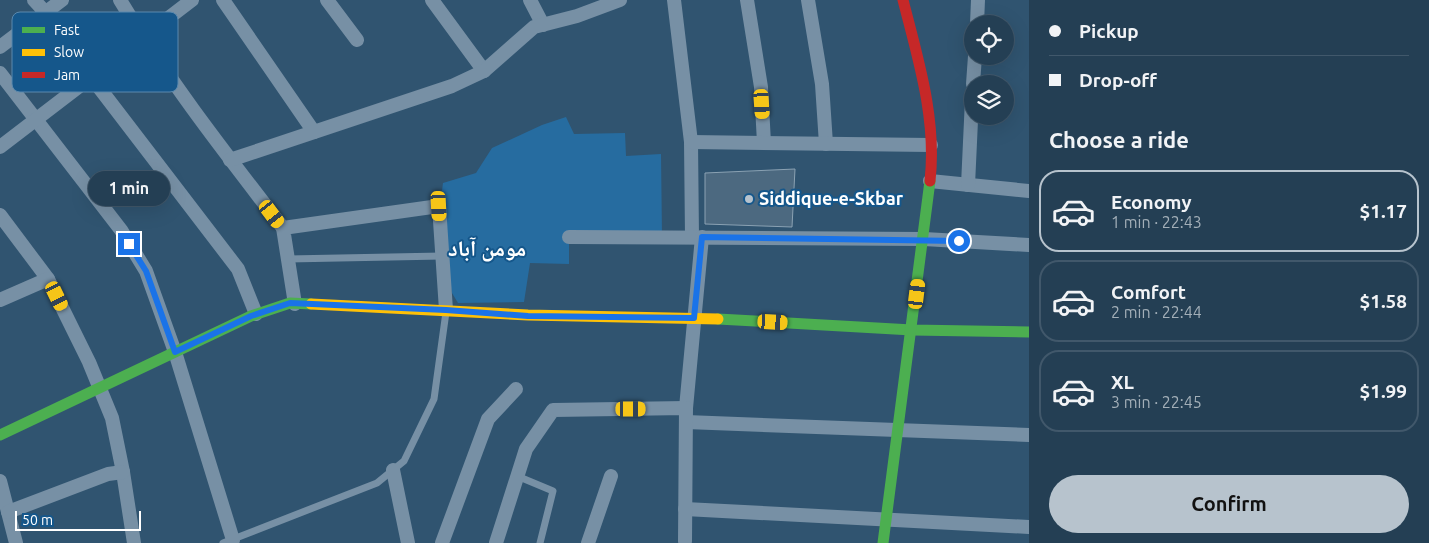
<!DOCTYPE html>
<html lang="en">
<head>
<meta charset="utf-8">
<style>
  :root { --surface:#243f54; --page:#2c465a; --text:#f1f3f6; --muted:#a3afb8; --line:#41586b; --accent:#b7c3cd }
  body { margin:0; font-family:Ubuntu,"Noto Naskh Arabic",sans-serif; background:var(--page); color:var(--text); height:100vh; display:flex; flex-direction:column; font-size:19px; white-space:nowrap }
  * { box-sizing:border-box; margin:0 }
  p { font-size:16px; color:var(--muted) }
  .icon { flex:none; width:28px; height:28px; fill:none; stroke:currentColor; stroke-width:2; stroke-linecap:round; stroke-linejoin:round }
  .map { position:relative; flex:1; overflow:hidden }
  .drawer { display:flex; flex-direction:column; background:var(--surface); width:400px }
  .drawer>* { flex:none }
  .banner { display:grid; align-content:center; height:110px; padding:0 20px; background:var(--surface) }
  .buttons { position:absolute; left:964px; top:15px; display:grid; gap:10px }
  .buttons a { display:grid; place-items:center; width:50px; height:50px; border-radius:50%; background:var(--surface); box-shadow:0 5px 20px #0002,0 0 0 1px var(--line); font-size:25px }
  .scale { position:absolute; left:15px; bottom:12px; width:126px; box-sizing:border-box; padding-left:5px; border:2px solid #fff; border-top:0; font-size:14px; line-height:18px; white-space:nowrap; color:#fff; -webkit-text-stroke:4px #15578b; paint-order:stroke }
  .end { position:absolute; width:22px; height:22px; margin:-11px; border:6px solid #1a73e8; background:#fff; box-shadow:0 0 0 2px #fff }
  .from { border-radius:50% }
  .bubble { position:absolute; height:35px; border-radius:18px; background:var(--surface); box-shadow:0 5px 20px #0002,0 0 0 1px var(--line); font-size:16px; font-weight:600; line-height:35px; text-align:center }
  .car { position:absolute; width:15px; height:30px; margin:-15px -8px; border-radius:6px; box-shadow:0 0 4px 1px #0007; background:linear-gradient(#f5c518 24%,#345 0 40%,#f5c518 0 76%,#345 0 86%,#f5c518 0) }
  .banner b { display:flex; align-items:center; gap:18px; height:48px; font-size:19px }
  .banner b+b { border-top:1px solid var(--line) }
  .banner i { width:12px; height:12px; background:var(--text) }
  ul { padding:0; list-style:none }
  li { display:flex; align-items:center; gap:15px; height:82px; margin:0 10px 8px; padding:0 10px; border:2px solid var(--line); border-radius:20px }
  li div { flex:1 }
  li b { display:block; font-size:19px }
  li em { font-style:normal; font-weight:600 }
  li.current { border-color:var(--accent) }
  li>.icon { width:45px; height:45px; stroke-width:1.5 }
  h2 { padding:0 20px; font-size:22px; line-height:60px }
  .primary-button { display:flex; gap:10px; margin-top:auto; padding:10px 20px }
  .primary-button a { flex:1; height:58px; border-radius:30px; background:var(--accent); color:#111; font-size:20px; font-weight:600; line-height:58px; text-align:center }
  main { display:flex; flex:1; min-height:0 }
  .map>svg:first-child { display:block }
</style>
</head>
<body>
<main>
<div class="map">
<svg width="1029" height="543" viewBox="0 0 1029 543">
  <rect width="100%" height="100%" fill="#305470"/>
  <!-- green -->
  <polygon fill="#266ca0" points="566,117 574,134 625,133 626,156 661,154 662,237 569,237 569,264 530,263 524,302 458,303 452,293 450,284 440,206 443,183 476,173 492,148 542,125"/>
  <!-- building -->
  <polygon fill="#4c6980" stroke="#8ba2b3" points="795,169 792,227 705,224 705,173"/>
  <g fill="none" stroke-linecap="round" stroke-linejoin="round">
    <!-- lane -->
    <g stroke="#7790a5" stroke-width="7">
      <polyline points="288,259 442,256"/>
      <polyline points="517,476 553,491 540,543"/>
      <polyline points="223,543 377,483 404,461 434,399 446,312"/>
    </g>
    <!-- street -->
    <g stroke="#7790a5" stroke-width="14">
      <polyline points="34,0 46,13 91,77 238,269 256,314"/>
      <path d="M120,0C168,80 226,154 283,228"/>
      <polyline points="223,0 314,132"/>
      <polyline points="327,0 357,40"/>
      <polyline points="432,0 484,71"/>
      <polyline points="530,0 543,25"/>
      <polyline points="674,0 691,142 692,237"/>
      <polyline points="747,0 761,87 764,143"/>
      <polyline points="808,0 822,84 826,144"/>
      <polyline points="977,24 978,0"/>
      <polyline points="0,47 62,0"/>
      <polyline points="0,73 121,230 146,271 175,352 233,540"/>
      <polyline points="973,84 975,56"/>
      <polyline points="691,142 931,145"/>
      <polyline points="0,147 192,0"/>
      <polyline points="230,160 452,86 484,71 534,27 577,16 620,0"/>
      <polyline points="930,181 1029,191"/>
      <polyline points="968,185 972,99"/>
      <polyline points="0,215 48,279 89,362 112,418 123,472 134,543"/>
      <polyline points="569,237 924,239 1029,245"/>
      <polyline points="0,300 48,279"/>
      <polyline points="295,304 283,228 439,206 446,310"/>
      <polyline points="686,408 702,237"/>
      <polyline points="686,422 1029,435"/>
      <polyline points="393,470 408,543"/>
      <polyline points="0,481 16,543"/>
      <polyline points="685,509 1029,527"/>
      <polyline points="8,512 108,474 123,472"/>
      <polyline points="442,543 488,419 516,389"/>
      <polyline points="496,543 526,449 553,410 686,408 685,541"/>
      <polyline points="588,543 611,476"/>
    </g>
    <!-- fast -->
    <g stroke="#4caf50" stroke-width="11">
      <polyline points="718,319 912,330 1029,332"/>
      <polyline points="0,435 251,316 290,303 311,304"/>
      <polyline points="883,543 930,181"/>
    </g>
    <!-- slow -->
    <polyline stroke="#ffc107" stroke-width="11" points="311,304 528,315 718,319"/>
    <!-- jam -->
    <path stroke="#c62828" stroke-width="11" d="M903,0C918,59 937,119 930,181"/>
  </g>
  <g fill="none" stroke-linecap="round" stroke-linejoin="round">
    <!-- route -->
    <polyline stroke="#1a73e8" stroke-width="6" points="129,244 146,271 175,352 251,316 290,303 446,310 528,316 694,318 702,237 959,241"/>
  </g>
  <!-- markers -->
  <circle fill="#b7c3cd" stroke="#15578b" stroke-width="2" cx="749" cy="199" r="5"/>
  <g text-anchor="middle" stroke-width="4" stroke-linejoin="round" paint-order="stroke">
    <!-- poi labels -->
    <g font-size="18" font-weight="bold" fill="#fff" stroke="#15578b" text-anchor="start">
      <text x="759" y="205">Siddique-e-Skbar</text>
    </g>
    <!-- district labels -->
    <g font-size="22" font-weight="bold" fill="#fff" stroke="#15578b">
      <text x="487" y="256">مومن آباد</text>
    </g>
  </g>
  <!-- legend -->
  <rect x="12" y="12" width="166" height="80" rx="8" fill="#15578b" stroke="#5b89ae" stroke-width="1"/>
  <rect x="22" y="27" width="23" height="6" fill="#4caf50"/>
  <rect x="22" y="49" width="23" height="7" fill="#ffc107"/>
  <rect x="22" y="72" width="23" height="6" fill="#c62828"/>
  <g font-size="14" fill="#fff">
    <text x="54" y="35">Fast</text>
    <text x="54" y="57">Slow</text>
    <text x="54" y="80">Jam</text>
  </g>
</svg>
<div class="buttons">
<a><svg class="icon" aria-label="locate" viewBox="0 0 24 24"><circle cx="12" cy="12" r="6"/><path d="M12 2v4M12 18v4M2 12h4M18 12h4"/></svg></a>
<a><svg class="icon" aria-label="layers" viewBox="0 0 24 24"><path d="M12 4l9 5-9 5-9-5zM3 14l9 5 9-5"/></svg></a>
</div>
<div class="scale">50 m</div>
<i class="end from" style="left:959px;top:241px"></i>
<i class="end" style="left:129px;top:244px"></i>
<div class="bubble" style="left:88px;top:171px;width:82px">1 min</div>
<i class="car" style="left:762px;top:104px;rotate:176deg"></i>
<i class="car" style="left:439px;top:206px;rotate:177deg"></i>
<i class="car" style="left:272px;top:214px;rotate:143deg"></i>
<i class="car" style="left:917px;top:294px;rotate:7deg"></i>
<i class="car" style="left:57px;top:296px;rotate:154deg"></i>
<i class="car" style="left:773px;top:322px;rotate:93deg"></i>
<i class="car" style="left:631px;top:409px;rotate:90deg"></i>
</div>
<section class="drawer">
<div class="banner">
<b><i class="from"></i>Pickup</b>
<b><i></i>Drop-off</b>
</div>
<h2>Choose a ride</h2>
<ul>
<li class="current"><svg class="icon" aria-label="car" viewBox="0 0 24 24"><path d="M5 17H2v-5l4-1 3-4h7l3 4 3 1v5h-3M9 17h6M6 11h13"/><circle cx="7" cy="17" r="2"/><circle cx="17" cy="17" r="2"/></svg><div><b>Economy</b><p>1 min · 22:43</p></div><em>$1.17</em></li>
<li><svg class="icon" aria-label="car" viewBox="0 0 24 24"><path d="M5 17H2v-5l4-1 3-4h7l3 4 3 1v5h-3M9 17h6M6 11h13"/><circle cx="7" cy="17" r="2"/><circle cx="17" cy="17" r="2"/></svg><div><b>Comfort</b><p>2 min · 22:44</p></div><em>$1.58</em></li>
<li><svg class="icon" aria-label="car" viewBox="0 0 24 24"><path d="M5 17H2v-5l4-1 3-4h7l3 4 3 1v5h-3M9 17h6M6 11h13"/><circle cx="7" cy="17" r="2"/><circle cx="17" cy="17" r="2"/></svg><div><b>XL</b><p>3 min · 22:45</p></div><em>$1.99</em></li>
</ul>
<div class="primary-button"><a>Confirm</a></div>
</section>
</main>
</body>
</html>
